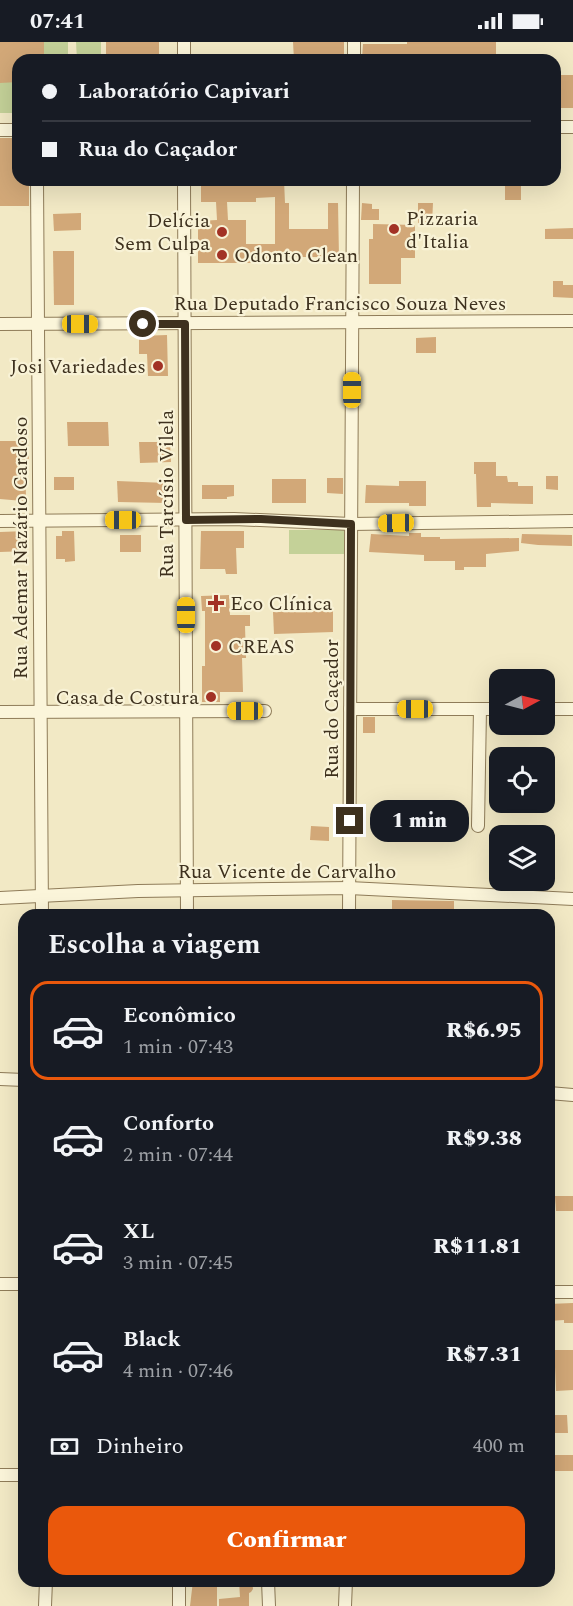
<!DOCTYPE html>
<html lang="pt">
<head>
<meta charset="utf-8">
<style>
  :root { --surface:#171b24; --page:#20242c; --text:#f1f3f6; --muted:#9ea1a6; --line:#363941; --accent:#ea580c }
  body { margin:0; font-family:Spectral,serif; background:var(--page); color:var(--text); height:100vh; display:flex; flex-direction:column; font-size:22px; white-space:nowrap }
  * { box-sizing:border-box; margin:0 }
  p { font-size:20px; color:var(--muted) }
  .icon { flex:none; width:33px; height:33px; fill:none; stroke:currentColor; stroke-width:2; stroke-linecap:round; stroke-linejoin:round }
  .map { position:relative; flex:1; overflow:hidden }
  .panel { position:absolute; left:18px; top:867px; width:537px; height:678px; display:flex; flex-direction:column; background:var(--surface); border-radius:18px; box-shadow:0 6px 24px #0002 }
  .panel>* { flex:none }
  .hud { position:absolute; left:12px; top:12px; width:549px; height:132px; border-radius:18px; box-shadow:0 6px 24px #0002; display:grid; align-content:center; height:132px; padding:0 30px; background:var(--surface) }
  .needle { width:39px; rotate:83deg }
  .fabs { position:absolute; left:489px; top:627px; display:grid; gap:12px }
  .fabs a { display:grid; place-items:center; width:66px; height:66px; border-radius:12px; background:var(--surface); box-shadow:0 6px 24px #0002; font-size:30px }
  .end { position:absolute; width:27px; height:27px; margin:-14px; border:8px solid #3e311e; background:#fff; box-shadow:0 0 0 3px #fff }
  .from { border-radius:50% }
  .bubble { position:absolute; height:42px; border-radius:18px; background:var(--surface); box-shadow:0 6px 24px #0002; font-size:20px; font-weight:800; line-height:42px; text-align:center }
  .car { position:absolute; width:18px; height:36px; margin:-18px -9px; border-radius:8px; box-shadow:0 0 4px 2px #0007; background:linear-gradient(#f5c518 24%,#345 0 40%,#f5c518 0 76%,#345 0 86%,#f5c518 0) }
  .hud b { display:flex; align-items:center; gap:21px; height:57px; font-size:22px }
  .hud b+b { border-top:2px solid var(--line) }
  .hud i { width:15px; height:15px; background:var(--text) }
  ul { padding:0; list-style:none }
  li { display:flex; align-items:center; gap:18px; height:99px; margin:0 12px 9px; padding:0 18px; border:3px solid transparent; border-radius:18px }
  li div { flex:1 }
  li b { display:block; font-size:22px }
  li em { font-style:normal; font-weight:800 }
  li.active { border-color:var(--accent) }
  li>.icon { width:54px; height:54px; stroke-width:1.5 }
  h2 { padding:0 30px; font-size:27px; line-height:72px }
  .pay { display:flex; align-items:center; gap:15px; height:66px; padding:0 30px; font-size:22px }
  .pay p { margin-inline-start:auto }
  .primary-button { display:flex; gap:12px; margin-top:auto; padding:12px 30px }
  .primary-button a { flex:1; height:69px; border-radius:18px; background:var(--accent); color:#fff; font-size:24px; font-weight:800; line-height:69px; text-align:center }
  .status { display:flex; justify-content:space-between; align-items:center; height:42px; padding:0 30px; background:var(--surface); direction:ltr }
  .status svg { height:16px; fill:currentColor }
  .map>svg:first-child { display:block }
</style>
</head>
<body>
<div class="status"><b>07:41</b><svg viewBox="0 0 49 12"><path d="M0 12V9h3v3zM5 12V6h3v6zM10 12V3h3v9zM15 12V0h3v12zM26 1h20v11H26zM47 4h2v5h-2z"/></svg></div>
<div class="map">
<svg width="573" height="1564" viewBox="0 0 573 1564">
  <rect width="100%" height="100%" fill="#f2e9c5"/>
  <!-- green -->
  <g fill="#c4d198">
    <polygon points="0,0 68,0 68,18 18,18 18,71 0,71"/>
    <polygon points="76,0 101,0 101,18 77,18"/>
    <rect x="289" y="488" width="56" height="24"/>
  </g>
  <!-- building -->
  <g fill="#d2a878" fill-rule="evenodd">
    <polygon points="0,0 44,0 44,18 18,18 18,40 0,41"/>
    <rect x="106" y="0" width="53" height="18"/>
    <polygon points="293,0 344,0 344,18 294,18"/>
    <polygon points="407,0 496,0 496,18 442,18 442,16 401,15 401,16 362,16 363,2 407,2"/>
    <polygon points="558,33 573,33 573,66 557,66 558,48 555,48 555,35 558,35"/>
    <polygon points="0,96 18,96 18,138 29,138 29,164 0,164"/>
    <path d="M201,138H284L285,161H289V187H328V161H338L339,215H270V221H198V179L217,178L216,160H201ZM275,155V202H246V178H228L227,160H256V156Z"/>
    <rect x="505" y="138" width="16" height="20"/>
    <polygon points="362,161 372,162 372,167 379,167 379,178 361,178"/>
    <polygon points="418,161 433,161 432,182 418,182"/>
    <polygon points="81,171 81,188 54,189 53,172"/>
    <polygon points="373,182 415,183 415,216 401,216 401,242 369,242 369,197 373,197"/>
    <polygon points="573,186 573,197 545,197 545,187"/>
    <polygon points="53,209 74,209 74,263 54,263"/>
    <polygon points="553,239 563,239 563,243 573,243 573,256 553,255"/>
    <polygon points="167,293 168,334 148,334 147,312 139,312 139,294"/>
    <polygon points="436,295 436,311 416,311 416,296"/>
    <polygon points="67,380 108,380 109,404 68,404"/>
    <polygon points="0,399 28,399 29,421 25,421 26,455 23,459 0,457"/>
    <polygon points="139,400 170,400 171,420 140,421"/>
    <polygon points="474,420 496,420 496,434 507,434 508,440 518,440 518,444 533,444 533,462 491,461 491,465 477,465 476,432 474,432"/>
    <polygon points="546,434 558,434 558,448 546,447"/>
    <rect x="54" y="435" width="20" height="13"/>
    <polygon points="327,436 343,436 343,452 327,451"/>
    <rect x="272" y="437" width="34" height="24"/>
    <polygon points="117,439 167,441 167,461 118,460"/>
    <polygon points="399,439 426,439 426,464 409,464 409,461 365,461 366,443 399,444"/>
    <polygon points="202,443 234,443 234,454 227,455 227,457 202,457"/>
    <polygon points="27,489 28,509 0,510 0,490"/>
    <polygon points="62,489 74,489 75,519 65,520 65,517 56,517 56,494 62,494"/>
    <polygon points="201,489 244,489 244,506 236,506 237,532 226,532 225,527 200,527"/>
    <polygon points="409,491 421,491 421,495 440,495 440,497 519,496 519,509 486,512 486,525 464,525 464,528 455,528 455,519 424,519 424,513 369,510 371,492 409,494"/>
    <polygon points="522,492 572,493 572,504 538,503 521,501"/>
    <rect x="120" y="493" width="21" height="17"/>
    <polygon points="229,553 230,573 250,573 250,584 245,584 246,616 242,616 243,650 220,650 220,660 202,660 202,624 205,624 205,569 202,569 201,554"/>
    <polygon points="333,568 333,590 274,592 273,570"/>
    <rect x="363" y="675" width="12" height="16"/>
    <polygon points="311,784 329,785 329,799 310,798"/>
    <polygon points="392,858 454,859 454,873 392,873"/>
    <polygon points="555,1154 573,1154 573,1169 556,1169"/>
    <polygon points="573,1261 573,1281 564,1281 564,1278 549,1279 549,1262"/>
    <polygon points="549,1308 573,1308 573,1348 556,1349 555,1325 549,1325"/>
    <polygon points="549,1373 567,1373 568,1391 549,1391"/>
    <rect x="555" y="1413" width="18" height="16"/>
    <polygon points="193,1539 217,1539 217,1564 190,1564"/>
    <polygon points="239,1539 252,1539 253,1547 251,1550 249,1551 249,1564 219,1564 219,1557 240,1555"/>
  </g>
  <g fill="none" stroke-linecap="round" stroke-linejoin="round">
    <defs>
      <g id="minor">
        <polyline points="184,0 184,18"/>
        <polyline points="354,18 354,0"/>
        <polyline points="555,85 573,85"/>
        <polyline points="0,88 18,88"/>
        <polyline points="37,138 42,873"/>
        <polyline points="184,138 187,873"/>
        <polyline points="0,282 573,279"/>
        <polyline points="0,479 234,477 351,482 573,479"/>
        <polyline points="350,667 500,667"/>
        <polyline points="544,667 573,667"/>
        <polyline points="0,670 265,669"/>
        <polyline points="478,784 480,667"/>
        <polyline points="0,856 138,849 349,846 573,857"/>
        <polyline points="349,873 353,138"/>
        <polyline points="0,1037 24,1038"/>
        <polyline points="549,1051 573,1053"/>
        <polyline points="0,1242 24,1242"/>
        <polyline points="549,1250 573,1250"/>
        <polyline points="0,1433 24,1433"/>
        <polyline points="268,1539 269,1564"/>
        <polyline points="45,1564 46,1539"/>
        <polyline points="179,1564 179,1539"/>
        <polyline points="345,1564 346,1539"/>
      </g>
    </defs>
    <!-- minor casing -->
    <use href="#minor" stroke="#8f7c59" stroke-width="14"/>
    <!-- minor -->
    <use href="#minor" stroke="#fbf5da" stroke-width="12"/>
  </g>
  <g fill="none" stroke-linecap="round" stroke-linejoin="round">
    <!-- route -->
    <polyline stroke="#3e311e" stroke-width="8" points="143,282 185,282 186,478 261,477 351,482 350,779"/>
  </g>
  <!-- markers -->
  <g fill="#a23225" stroke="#f8f2d6" stroke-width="2">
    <circle cx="394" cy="187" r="6"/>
    <circle cx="222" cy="190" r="6"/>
    <circle cx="222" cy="213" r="6"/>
    <circle cx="158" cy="324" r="6"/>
    <path d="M213 552h6v6h6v6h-6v6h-6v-6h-6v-6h6z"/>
    <circle cx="216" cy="604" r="6"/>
    <circle cx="211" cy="655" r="6"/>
  </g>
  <g text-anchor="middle" stroke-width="4.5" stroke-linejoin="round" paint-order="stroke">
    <!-- poi labels -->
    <g font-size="20" fill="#3e311e" stroke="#f8f2d6" text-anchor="start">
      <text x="406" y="183">Pizzaria<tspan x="406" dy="23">d'Italia</tspan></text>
      <text x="210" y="185" text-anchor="end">Delícia<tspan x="210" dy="23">Sem Culpa</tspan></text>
      <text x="234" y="220">Odonto Clean</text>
      <text x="146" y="331" text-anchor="end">Josi Variedades</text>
      <text x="230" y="568">Eco Clínica</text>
      <text x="228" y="611">CREAS</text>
      <text x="199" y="662" text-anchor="end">Casa de Costura</text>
    </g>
    <!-- street labels -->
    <g font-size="20" fill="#3e311e" stroke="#f8f2d6">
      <text x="340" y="268">Rua Deputado Francisco Souza Neves</text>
      <text transform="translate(166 452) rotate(-90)" y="7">Rua Tarcísio Vilela</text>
      <text transform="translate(20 506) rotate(-90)" y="7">Rua Ademar Nazário Cardoso</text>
      <text transform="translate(331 667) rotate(-90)" y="7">Rua do Caçador</text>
      <text x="287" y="836">Rua Vicente de Carvalho</text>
    </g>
  </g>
</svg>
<div class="fabs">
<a><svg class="needle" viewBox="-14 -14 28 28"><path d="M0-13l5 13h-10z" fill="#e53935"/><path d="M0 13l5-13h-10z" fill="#9ea1a6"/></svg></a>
<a><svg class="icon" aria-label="locate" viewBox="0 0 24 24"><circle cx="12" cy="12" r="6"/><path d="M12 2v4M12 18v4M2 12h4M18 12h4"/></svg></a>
<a><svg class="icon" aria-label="layers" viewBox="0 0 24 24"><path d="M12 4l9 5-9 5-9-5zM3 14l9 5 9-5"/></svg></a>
</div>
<i class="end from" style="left:143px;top:282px"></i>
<i class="end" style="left:350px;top:779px"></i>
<div class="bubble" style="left:370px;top:758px;width:99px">1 min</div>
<i class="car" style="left:80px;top:282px;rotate:90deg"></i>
<i class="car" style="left:352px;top:348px;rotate:0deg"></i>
<i class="car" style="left:123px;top:478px;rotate:270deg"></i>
<i class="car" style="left:396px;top:481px;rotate:269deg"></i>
<i class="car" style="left:186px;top:573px;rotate:0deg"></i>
<i class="car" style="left:415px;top:667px;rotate:270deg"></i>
<i class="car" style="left:245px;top:669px;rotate:270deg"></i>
<div class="hud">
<b><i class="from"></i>Laboratório Capivari</b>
<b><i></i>Rua do Caçador</b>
</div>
<section class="panel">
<h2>Escolha a viagem</h2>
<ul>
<li class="active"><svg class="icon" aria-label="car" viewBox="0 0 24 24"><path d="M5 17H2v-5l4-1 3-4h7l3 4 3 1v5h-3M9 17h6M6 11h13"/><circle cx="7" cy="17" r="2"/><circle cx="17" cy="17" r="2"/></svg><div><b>Econômico</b><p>1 min · 07:43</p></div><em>R$6.95</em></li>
<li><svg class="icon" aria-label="car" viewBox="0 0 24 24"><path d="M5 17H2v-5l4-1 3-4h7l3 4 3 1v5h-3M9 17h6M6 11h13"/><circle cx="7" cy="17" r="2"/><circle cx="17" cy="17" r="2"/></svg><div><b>Conforto</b><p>2 min · 07:44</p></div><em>R$9.38</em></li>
<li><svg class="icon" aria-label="car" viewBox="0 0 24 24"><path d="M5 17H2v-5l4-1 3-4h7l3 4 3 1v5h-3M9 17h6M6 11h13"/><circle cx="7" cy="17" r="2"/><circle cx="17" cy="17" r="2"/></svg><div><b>XL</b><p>3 min · 07:45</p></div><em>R$11.81</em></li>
<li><svg class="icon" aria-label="car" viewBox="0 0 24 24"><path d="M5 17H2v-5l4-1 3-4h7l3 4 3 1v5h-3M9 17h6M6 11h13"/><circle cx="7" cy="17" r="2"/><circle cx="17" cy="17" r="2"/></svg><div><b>Black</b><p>4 min · 07:46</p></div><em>R$7.31</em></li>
</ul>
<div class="pay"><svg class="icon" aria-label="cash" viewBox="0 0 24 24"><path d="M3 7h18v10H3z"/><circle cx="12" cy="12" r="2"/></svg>Dinheiro<p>400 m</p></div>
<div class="primary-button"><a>Confirmar</a></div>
</section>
</div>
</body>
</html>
